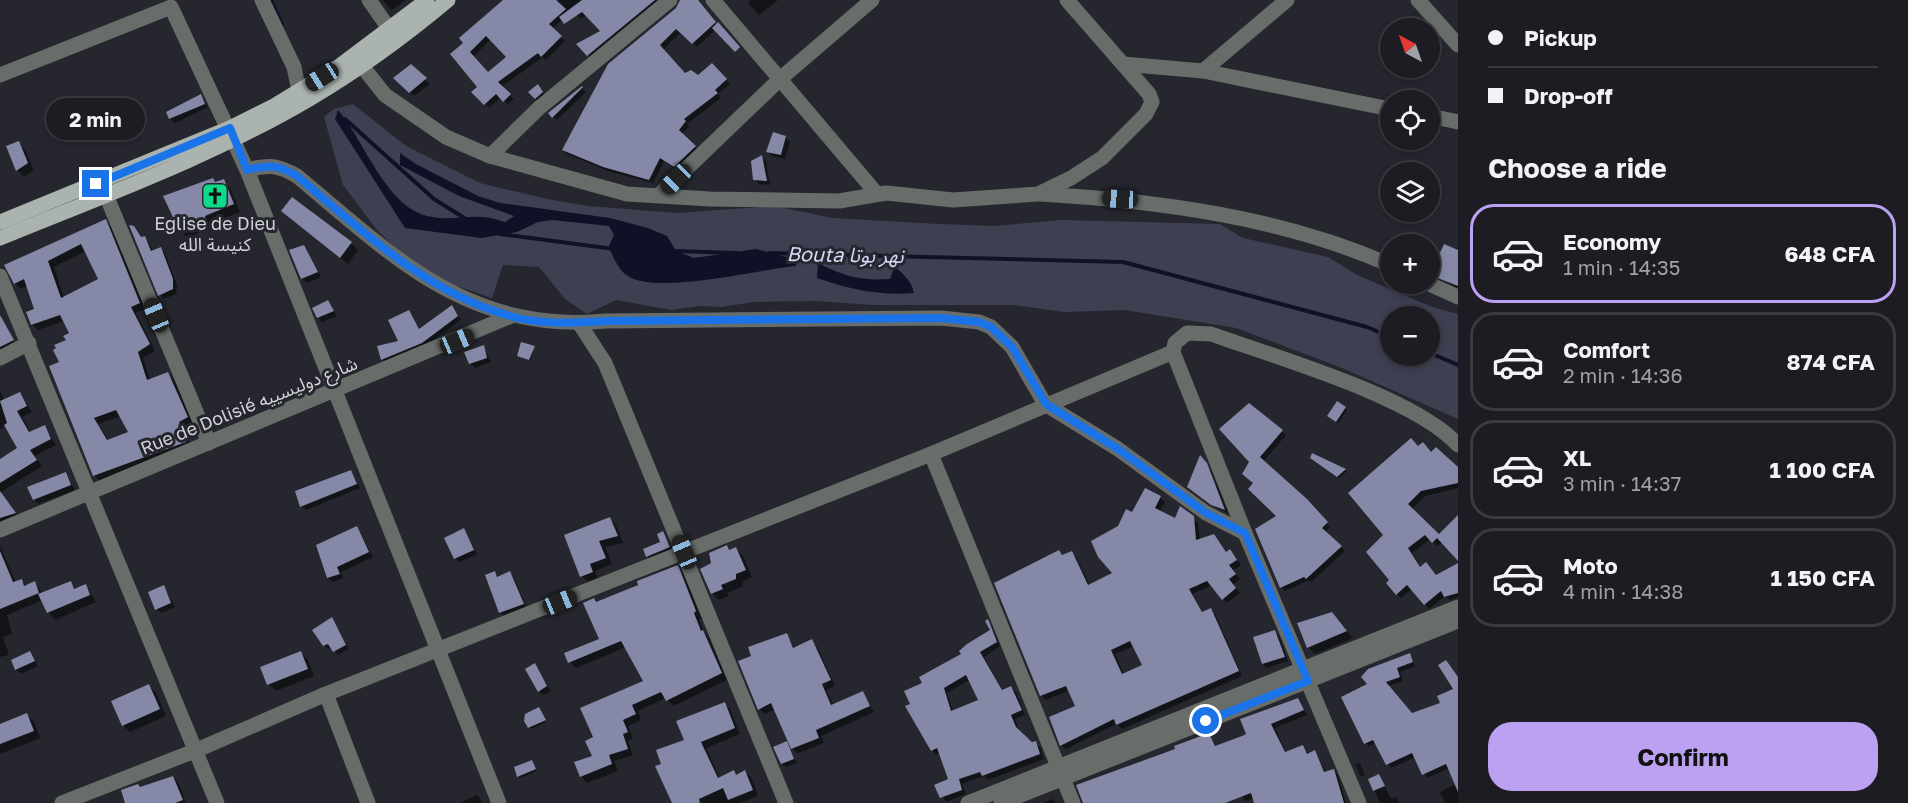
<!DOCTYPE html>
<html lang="en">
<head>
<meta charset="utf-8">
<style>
  :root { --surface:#1c1c22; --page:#25252a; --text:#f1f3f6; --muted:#a0a1a5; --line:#3a3a40; --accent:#bca0f2 }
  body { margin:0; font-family:"Golos Text","Noto Sans Arabic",sans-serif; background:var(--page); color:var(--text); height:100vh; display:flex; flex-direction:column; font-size:22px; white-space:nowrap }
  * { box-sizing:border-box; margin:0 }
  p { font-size:20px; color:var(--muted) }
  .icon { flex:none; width:33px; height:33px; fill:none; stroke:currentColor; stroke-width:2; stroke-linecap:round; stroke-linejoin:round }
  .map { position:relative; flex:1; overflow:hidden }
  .side { display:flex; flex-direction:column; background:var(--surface); width:450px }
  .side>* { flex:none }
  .hud { display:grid; align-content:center; height:132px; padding:0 30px; background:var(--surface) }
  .needle { width:39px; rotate:320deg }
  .tools { position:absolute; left:1380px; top:18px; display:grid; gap:12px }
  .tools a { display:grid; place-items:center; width:60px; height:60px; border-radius:50%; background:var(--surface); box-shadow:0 3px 9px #0003,0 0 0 2px var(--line); font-size:30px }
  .end { position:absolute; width:27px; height:27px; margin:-14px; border:8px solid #1a73e8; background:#fff; box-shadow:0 0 0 3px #fff }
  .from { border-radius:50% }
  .bubble { position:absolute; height:42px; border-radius:21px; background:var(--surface); box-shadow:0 3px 9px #0003,0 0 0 2px var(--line); font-size:20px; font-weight:700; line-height:42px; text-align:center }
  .car { position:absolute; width:18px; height:36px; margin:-18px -9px; border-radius:8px; box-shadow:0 0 4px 2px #0007; background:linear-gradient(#222 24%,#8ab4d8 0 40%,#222 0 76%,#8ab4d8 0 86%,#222 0) }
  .hud b { display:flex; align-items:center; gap:21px; height:57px; font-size:22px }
  .hud b+b { border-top:2px solid var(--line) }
  .hud i { width:15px; height:15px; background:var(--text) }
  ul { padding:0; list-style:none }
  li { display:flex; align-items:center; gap:18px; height:99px; margin:0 12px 9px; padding:0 18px; border:3px solid var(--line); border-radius:24px }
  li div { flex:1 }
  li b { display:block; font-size:22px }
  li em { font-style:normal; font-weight:700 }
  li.on { border-color:var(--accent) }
  li>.icon { width:54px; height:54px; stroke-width:1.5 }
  h2 { padding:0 30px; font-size:27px; line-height:72px }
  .action { display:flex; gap:12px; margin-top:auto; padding:12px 30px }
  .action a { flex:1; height:69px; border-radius:24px; background:var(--accent); color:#111; font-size:24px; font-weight:700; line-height:69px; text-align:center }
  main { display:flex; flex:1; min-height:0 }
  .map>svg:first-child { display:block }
</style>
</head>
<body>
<main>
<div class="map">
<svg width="1458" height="803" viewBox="0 0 1458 803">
  <rect width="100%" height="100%" fill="#25262e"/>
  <!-- green -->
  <path fill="#3e4052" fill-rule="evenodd" d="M353,104L406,146L480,183L547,199L588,206L677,213L774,206L833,218L939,224L994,226L1062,220L1220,224L1243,238L1328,257L1357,275L1432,307L1458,314V419L1342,368L1236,328L1125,310L1064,312L1015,305H873L817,301L754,302L721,307L699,306L672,310L616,300L587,314L565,299L539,267L503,265L492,298L434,278L417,269L377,230L343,185L324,117L334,109ZM1390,316H1430V356H1390Z"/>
  <!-- water -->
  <g fill="#101027">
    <path d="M338,110C364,140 385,205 427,216C447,221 462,216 482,217C490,217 498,220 505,222L514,216L459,196L400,165V153L416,164L478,196L500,203L610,218L648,228L667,236L676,251L694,258L756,249L798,260L796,266C760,269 651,297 625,274C618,268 612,256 609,246L614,235L609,226L552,220L538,222L517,232L481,238L405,228L335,119Z"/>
    <path d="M818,263C843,276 861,281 890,279L893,271L890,263C900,271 912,280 914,293C881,296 847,289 817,278Z"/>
  </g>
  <!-- shadow -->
  <g fill="#0007" fill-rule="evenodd">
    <polygon points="383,0 406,0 391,10"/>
    <path d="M506,0H554L557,2L559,0H663L592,59L578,44L602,31L587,15L581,19L573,10L552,29L565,41L546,60L543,57L501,87L514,99L508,104L501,97L489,108L473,92L480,87L452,54ZM491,39L508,57L488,74L473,57Z"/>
    <polygon points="685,0 696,0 718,27 697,47 681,32 663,50 685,74 698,77 712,65 730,84 718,94 721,98 687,124 689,126 682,134 699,151 678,171 664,161 653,183 608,171 567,154 563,150"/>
    <polygon points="751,0 778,0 759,15 748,3"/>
    <polygon points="411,66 430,84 414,96 395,78"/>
    <polygon points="538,86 544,94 537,100 530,92"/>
    <polygon points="582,88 586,92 557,120 553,117"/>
    <polygon points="200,95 208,107 175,123 170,119 168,113"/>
    <polygon points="785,137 790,142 785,159 772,156 768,152"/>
    <polygon points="18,143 25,150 34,170 24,177 17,170"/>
    <polygon points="761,157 766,161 770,185 759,184 755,179"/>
    <polygon points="212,179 216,183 223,181 230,188 240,212 211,223 212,227 188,238 181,231"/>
    <polygon points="283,211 351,243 358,250 348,264"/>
    <path d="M105,221L111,227L145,309L136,313L155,351L143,358L150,380L168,374L174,380L193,424L184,428L191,448L100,481L94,475L58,349L71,334L64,321L38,330L32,324L36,310L27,286L21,289L15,283ZM85,251L100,280L64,298L54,267ZM121,416L130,433L109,441L98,424Z"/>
    <polygon points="134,228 142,239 149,242 153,252 161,249 165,253 177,285 176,294 164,299 160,295"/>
    <polygon points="1445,245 1458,251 1458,288 1432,274"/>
    <polygon points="304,247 321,277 307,283 302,278"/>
    <polygon points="328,302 337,316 322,322 318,318"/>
    <polygon points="455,311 461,320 426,346 387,363 383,359 401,342 409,312 420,330"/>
    <polygon points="0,332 9,332 16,344 0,354"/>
    <polygon points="483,346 491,362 475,368 470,363"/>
    <polygon points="534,347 531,360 519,356"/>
    <polygon points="0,391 5,401 20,394 32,412 22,417 31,433 45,427 56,445 35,456 42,466 0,493 0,459 19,449 6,426 0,429"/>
    <polygon points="1338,403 1347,410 1338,423 1331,418"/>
    <polygon points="1249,405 1286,435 1263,462 1311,505 1330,527 1325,532 1345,551 1311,582 1309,580 1285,591 1281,587 1279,516 1255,483 1251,462"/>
    <polygon points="1418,448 1458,468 1458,488 1425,496 1411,510 1439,537 1458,518 1458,559 1443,542 1437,546 1430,539 1412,553 1421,568 1437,576 1458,565 1458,597 1450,600 1445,596 1429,609 1412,589 1401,598 1397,594 1391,580 1385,536"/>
    <polygon points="1313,455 1345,470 1347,471 1339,478 1313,459"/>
    <polygon points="1200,457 1210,469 1228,513 1217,508 1193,491"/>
    <polygon points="351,471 360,488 306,510 301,506"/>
    <polygon points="65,473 75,490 38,504 34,499"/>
    <path d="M1160,497L1165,502L1159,512L1176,520L1193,518L1198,523L1200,540H1218L1227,553L1234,556L1241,565L1233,571L1240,579L1233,585L1240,593L1227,603L1212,585L1192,594L1203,613L1211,610L1215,614L1242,676L1122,729L1117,724L1066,749L1061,745L1077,707L1070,690L1046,700L1041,695L1059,552L1063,556L1071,553L1076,557L1090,586L1115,573L1119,527L1132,514ZM1134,646L1144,666L1124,675L1115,654Z"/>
    <polygon points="0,499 9,504 20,519 0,525"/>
    <polygon points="610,519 616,525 623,543 605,547 612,564 595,571 598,578 588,582 582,576"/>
    <polygon points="357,528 373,557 341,572 343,578 333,582 328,578"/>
    <polygon points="464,530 477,554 460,562 455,558"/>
    <polygon points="663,533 674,552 652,560 647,556 662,542"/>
    <polygon points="0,546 16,583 21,581 27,586 35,583 43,594 70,583 77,590 86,586 96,602 55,620 48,612 43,600 7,615 12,634 3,637 9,655 0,657"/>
    <polygon points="727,547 730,551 736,549 743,556 752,577 743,581 743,586 727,593 729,596 719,600 712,593 712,564"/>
    <polygon points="677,567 683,573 702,618 699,620 704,632 709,638 727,680 673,706 666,698 638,711 641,720 628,726 633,738 628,741 633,755 614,761 618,771 587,783 581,776 594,756 595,738 645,682 626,647 576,668 570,662 600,639 597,603"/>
    <polygon points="495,573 498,576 510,573 514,577 526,607 504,616 500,612"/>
    <polygon points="164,587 175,607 161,613 157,609"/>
    <polygon points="332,619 349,649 338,655 332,647 328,649 325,646 315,631"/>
    <path d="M988,621L1000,646L984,657L1003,691L1011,688L1016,692L1025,715L1015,719L1020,732L1040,747L1044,759L988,780L984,776L962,784L966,794L946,802L936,786L950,780L941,753L936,755L932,750L912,705L924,684L992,630ZM970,680L980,701L953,712L947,693Z"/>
    <polygon points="1338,621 1353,638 1315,654 1308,647"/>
    <polygon points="1275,632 1279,636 1288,661 1267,668 1263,664"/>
    <polygon points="786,635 795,649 811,641 817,647 835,686 826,690 834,706 862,693 874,712 821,736 824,743 798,753 792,748 776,709 765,714 759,709 753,656 750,648"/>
    <polygon points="30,652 38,666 21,674 16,669"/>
    <polygon points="301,653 308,660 314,676 276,691 269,684"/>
    <polygon points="1409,654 1415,666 1400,672 1403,681 1388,686 1412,715 1442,704 1453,690 1440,666 1446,661 1458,677 1458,803 1445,803 1440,792 1456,784 1449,768 1427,778 1416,757 1391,768 1376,743 1369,746 1365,743 1370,685"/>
    <polygon points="534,665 551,691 543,695 539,691"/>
    <polygon points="149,686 156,693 166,716 130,732 123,725"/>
    <polygon points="1298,700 1307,715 1275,728 1286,753 1303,747 1309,755 1315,752 1326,773 1334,771 1338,775 1346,803 1256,803 1254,798 1246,801 1241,796 1224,803 1083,803 1209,735 1217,747 1248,734"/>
    <polygon points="725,704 730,709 740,734 706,748 720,779 734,772 737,776 745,772 751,777 758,796 740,803 674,803 662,765"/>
    <polygon points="540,710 546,722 531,729 526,721"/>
    <polygon points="27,715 34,722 40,738 0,754 0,726"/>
    <polygon points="786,743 797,763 786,767 782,764"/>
    <polygon points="533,763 537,771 520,778 519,776"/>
    <polygon points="1360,763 1365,775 1361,777 1355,764"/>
    <polygon points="1379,776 1391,799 1396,797 1400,803 1380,803 1370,780"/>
    <polygon points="173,777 178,782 186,803 127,803 141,789"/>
    <polygon points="477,795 483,803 460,803"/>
    <polygon points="1052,799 1057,803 1043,803"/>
  </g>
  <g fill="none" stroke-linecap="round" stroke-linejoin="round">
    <!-- stream -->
    <g stroke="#101027" stroke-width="4">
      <polyline points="271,0 282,24"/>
      <polyline points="345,119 434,199 469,221"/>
      <polyline points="500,234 614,249"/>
      <polyline points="673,251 737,253"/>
      <polyline points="769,253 1123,262 1367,327 1390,337"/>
      <polyline points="1430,353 1458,365"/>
    </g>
  </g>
  <!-- building -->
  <g fill="#8588a6" fill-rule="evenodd">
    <path d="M503,0H556L566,9L549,24L562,36L541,57L538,53L498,82L511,94L503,102L496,94L484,105L471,92L477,87L450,54L463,43L459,38ZM486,36L506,57L488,72L470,52Z"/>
    <polygon points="582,0 655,0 587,56 576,44 600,31 582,12 564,24 559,17"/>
    <polygon points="680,0 698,0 716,22 692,44 676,29 660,45 685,73 691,70 698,75 712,63 727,79 715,90 718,93 684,119 686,121 679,130 696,146 674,167 660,158 649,180 603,167 562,150 608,64 676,8"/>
    <polygon points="718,22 740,47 735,52 712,28"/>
    <polygon points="411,64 427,78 409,93 393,78"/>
    <polygon points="538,84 543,92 535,99 528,92"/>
    <polygon points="582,86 583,87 552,118 548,113"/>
    <polygon points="201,94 205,104 169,119 166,112"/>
    <polygon points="773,132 786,136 781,155 766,152"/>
    <polygon points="19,141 28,163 16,171 6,146"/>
    <polygon points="762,155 767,181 753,180 751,161"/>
    <polygon points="213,178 215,182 224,179 234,204 205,216 206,220 180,232 163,196"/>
    <polygon points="292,197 352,242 340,258 281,211"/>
    <path d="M106,219L140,303L131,307L150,344L138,352L147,380L168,372L188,417L179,422L186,442L93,476L49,366L59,362L53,350L56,348L54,345L66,340L63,336L69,333L60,315L31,325L26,312L34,309L24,279L14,284L4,265ZM81,244L98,279L61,298L48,261ZM116,410L128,432L107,440L94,418Z"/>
    <polygon points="129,225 134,226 141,237 145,236 151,251 161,247 173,279 173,289 158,296"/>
    <polygon points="1444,244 1458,250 1458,286 1430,275"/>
    <polygon points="304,245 318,272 301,279 289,250"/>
    <polygon points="328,300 334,311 317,318 312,308"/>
    <polygon points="452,305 458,316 422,343 381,360 377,346 398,341 388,320 409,310 419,329"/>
    <polygon points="0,315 14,340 0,347"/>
    <polygon points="521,342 535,346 529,360 517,356"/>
    <polygon points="484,345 487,358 469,364 464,352"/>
    <polygon points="20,392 27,406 17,411 29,432 45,425 51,439 30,450 37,460 0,483 0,459 17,448 4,425 7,423 0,401"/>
    <polygon points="1337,401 1346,407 1336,422 1327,416"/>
    <polygon points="1249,403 1283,430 1260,457 1307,499 1328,522 1322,528 1342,546 1306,579 1304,577 1280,588 1255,529 1276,516 1248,489 1253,483 1242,474 1249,462 1219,429"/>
    <polygon points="1411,438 1418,446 1423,442 1431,452 1436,447 1458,467 1458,483 1421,491 1408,504 1439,534 1458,515 1458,561 1437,538 1432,543 1425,535 1408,548 1420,567 1426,562 1436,575 1458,563 1458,593 1444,597 1441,591 1424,605 1407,585 1396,595 1386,583 1389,580 1366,552 1383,535 1348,493"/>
    <polygon points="1312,453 1346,469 1337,477 1310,458"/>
    <polygon points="1200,455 1207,463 1225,510 1211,505 1187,487"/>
    <polygon points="351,470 357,484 300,507 295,491"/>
    <polygon points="66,472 71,485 33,500 27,487"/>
    <path d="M1145,488L1161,496L1155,508L1175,518L1180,506L1194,516L1196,540L1214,534L1226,552L1230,549L1237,560L1229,565L1236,574L1229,579L1236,588L1222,600L1207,581L1189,589L1202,612L1211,608L1239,671L1116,725L1114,719L1060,746L1049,717L1075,706L1066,686L1040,696L994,583L1059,550L1062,555L1072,551L1088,585L1112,573L1098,557L1091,541L1118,526L1126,509L1132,512ZM1130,641L1142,665L1122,674L1111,650Z"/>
    <polygon points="0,491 16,513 0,518"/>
    <polygon points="610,517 618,536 599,541 606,558 590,564 593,572 580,577 564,535"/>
    <polygon points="357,526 369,552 337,567 340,574 327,578 316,545"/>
    <polygon points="464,528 474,550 454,559 444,538"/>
    <polygon points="663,531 670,547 646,557 643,549 660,542 657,534"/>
    <polygon points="727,545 729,550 736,547 746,570 736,574 736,579 721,585 723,589 711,594 700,569 711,563 709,553"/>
    <polygon points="0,551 13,582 22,579 24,586 35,581 39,593 0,609"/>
    <polygon points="678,565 696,611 694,613 701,631 703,630 722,673 666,701 661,692 632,705 636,714 623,720 628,732 623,734 628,749 609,755 612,764 580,777 574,762 592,756 585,741 593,737 580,708 643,681 621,641 568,663 564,653 599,639 583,603 594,598 596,602 638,585 637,581"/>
    <polygon points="495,571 497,577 510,571 524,604 499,613 485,575"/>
    <polygon points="71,581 74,589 86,584 90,595 47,613 38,594"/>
    <polygon points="164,585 171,603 155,610 148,592"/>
    <polygon points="1332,612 1347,631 1307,648 1297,623"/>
    <polygon points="332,617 346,645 333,652 328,644 323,646 312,630"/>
    <path d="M988,619L997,642L980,652L1002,690L1011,686L1022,710L1011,715L1016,727L1032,742L1036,741L1040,754L982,776L980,772L959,779L962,790L940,798L934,785L948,779L937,748L931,751L905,706L910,704L904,691L922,683L919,677L961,654L959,651L967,644L990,630L985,621ZM966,675L978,700L951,711L944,688Z"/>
    <polygon points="1275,630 1285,657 1262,664 1253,637"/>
    <polygon points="787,633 793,648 812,639 831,680 822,684 831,705 863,691 870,706 816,730 819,738 791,749 771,703 758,710 738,661 751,656 748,647"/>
    <polygon points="30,651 35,661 15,670 11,660"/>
    <polygon points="301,651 308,669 267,685 260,667"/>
    <polygon points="1410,653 1413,662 1397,668 1400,677 1386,682 1412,713 1440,703 1437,696 1453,689 1438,665 1446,660 1458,677 1458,792 1446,764 1422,775 1412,753 1386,765 1373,740 1364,744 1341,697 1367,684 1361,677 1368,669"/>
    <polygon points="535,663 547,686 538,692 525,669"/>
    <polygon points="149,684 160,709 122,726 111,701"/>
    <polygon points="1298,698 1304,710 1271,724 1285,752 1303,745 1307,754 1315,750 1324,772 1334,769 1344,803 1254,803 1251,793 1225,803 1083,803 1076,785 1175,749 1174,746 1209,733 1215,746 1242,736 1246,734 1240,719"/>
    <polygon points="725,702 735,728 701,742 718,778 734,770 736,775 745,770 753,790 728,800 723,788 699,799 700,803 672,803 655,766 661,764 656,750 684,740 676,721"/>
    <polygon points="539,707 546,720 528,728 524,721 525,714"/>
    <polygon points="27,713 34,731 0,744 0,724"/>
    <polygon points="787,741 794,759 781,764 773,747"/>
    <polygon points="532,760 536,769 517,777 514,767"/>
    <polygon points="1379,774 1385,786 1373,791 1368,779"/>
    <polygon points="173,776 183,800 175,803 125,803 121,790 138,784 140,787"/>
  </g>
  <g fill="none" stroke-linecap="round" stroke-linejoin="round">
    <!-- minor -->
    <g stroke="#686d6a" stroke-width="15">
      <polyline points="262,0 294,67 299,91"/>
      <polyline points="369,0 390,30"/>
      <polyline points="713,0 877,194"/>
      <polyline points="1418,0 1458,45"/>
      <polyline points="1123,64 1203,71 1390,109"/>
      <polyline points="362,66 385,95 446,137 490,156 627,194 710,199 839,201 886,193 953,200 1038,194 1071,178 1102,158 1146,114 1152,102 1149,94 1067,0"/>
      <polyline points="1203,71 1287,0"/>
      <polyline points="0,75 171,7 247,170 499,803"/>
      <polyline points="1430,116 1458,122"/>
      <polyline points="490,156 539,108 670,0"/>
      <path d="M247,170C269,164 278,165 297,176C394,257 469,334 606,321L941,318L979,322L991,327L1012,347L1045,404L1118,449L1206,513L1245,533"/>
      <path d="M1041,194C1158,201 1282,217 1390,265"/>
      <polyline points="106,195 209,443"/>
      <polyline points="659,195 780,79 872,0"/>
      <polyline points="0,276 217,803"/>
      <polyline points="1429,284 1458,297"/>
      <polyline points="579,323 605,363 786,803"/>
      <polyline points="1173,352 1245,533 1359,803"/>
      <polyline points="0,358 29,343"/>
      <polyline points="931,454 1073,803"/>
      <polyline points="0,530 511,316"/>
      <polyline points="326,694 368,803"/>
      <path d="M62,803L197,750L326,694L931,454L1173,352L1175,343L1187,333L1211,334C1275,357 1415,397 1458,445"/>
      <polyline points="968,803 1458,607"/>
      <polyline points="1001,803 1458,621"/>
    </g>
    <!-- major -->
    <g stroke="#aab3ae" stroke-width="15">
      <polyline points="0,222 230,128 274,106 338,67 427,0"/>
      <path d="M0,238C105,195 213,156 311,98C360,69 405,36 448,0"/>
    </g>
  </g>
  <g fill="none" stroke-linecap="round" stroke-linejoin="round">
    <!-- route -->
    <path stroke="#1a73e8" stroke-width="8" d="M96,184L230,128L247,170C269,164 278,165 297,176C362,231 426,292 510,316C540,325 576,323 606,321L941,318L979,322L991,327L1012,347L1046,404L1118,449L1206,513L1245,533L1308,681L1206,721"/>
  </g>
  <!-- icons -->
  <defs>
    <symbol id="church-square" viewBox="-11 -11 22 22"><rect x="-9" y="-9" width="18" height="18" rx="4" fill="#0cd98a" stroke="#25262e"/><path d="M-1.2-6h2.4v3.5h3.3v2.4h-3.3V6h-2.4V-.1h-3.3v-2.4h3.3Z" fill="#111"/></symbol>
  </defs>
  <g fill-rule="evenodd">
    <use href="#church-square" x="200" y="181" width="30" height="30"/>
  </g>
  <g text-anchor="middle" stroke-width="6" stroke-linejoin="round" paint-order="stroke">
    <!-- poi labels -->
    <g font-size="18" fill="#d2d3d8" stroke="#25262e">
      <text x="215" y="230">Eglise de Dieu<tspan x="215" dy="21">كنيسة الله</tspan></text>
    </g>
    <!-- street labels -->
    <g font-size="18" fill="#d2d3d8" stroke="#25262e">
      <text transform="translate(249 406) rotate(-22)" y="6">Rue de Dolisié شارع دوليسييه</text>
    </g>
    <!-- water labels -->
    <g font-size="20" font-style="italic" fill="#d4d7f8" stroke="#25262e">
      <text transform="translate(845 255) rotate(1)" y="7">Bouta نهر بوتا</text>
    </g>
  </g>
</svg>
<div class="tools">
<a><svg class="needle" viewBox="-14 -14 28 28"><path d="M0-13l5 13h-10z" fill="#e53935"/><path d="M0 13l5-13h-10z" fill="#a0a1a5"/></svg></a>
<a><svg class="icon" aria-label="locate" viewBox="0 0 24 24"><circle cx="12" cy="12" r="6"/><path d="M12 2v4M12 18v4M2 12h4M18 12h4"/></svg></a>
<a><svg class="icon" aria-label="layers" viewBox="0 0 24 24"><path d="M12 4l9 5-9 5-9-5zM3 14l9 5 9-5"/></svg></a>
<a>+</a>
<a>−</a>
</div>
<i class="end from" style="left:1206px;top:721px"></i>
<i class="end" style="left:96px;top:184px"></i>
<div class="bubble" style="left:46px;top:98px;width:99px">2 min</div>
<i class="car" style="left:322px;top:77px;rotate:238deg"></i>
<i class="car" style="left:676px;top:179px;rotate:225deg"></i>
<i class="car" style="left:1120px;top:199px;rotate:273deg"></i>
<i class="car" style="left:156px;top:315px;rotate:337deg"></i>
<i class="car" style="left:457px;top:341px;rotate:67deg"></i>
<i class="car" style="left:684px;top:552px;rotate:337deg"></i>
<i class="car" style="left:560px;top:602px;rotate:68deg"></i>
</div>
<section class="side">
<div class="hud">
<b><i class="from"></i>Pickup</b>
<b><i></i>Drop-off</b>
</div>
<h2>Choose a ride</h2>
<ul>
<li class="on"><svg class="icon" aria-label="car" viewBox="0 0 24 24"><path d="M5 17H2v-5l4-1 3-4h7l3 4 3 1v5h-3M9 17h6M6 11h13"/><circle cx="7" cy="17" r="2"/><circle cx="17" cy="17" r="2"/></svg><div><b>Economy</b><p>1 min · 14:35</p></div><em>648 CFA</em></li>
<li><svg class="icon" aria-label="car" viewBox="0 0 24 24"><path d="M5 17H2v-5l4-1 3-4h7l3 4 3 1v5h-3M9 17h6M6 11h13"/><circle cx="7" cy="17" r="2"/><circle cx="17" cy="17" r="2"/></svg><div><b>Comfort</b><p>2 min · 14:36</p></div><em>874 CFA</em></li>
<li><svg class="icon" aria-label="car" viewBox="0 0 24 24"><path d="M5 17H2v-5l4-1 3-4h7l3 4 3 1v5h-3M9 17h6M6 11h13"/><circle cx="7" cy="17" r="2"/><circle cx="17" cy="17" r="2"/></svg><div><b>XL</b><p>3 min · 14:37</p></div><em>1 100 CFA</em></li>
<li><svg class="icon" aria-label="car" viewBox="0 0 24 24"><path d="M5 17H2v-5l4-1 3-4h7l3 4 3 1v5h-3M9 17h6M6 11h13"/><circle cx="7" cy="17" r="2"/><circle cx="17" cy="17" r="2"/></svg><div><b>Moto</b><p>4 min · 14:38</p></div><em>1 150 CFA</em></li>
</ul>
<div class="action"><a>Confirm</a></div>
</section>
</main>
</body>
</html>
